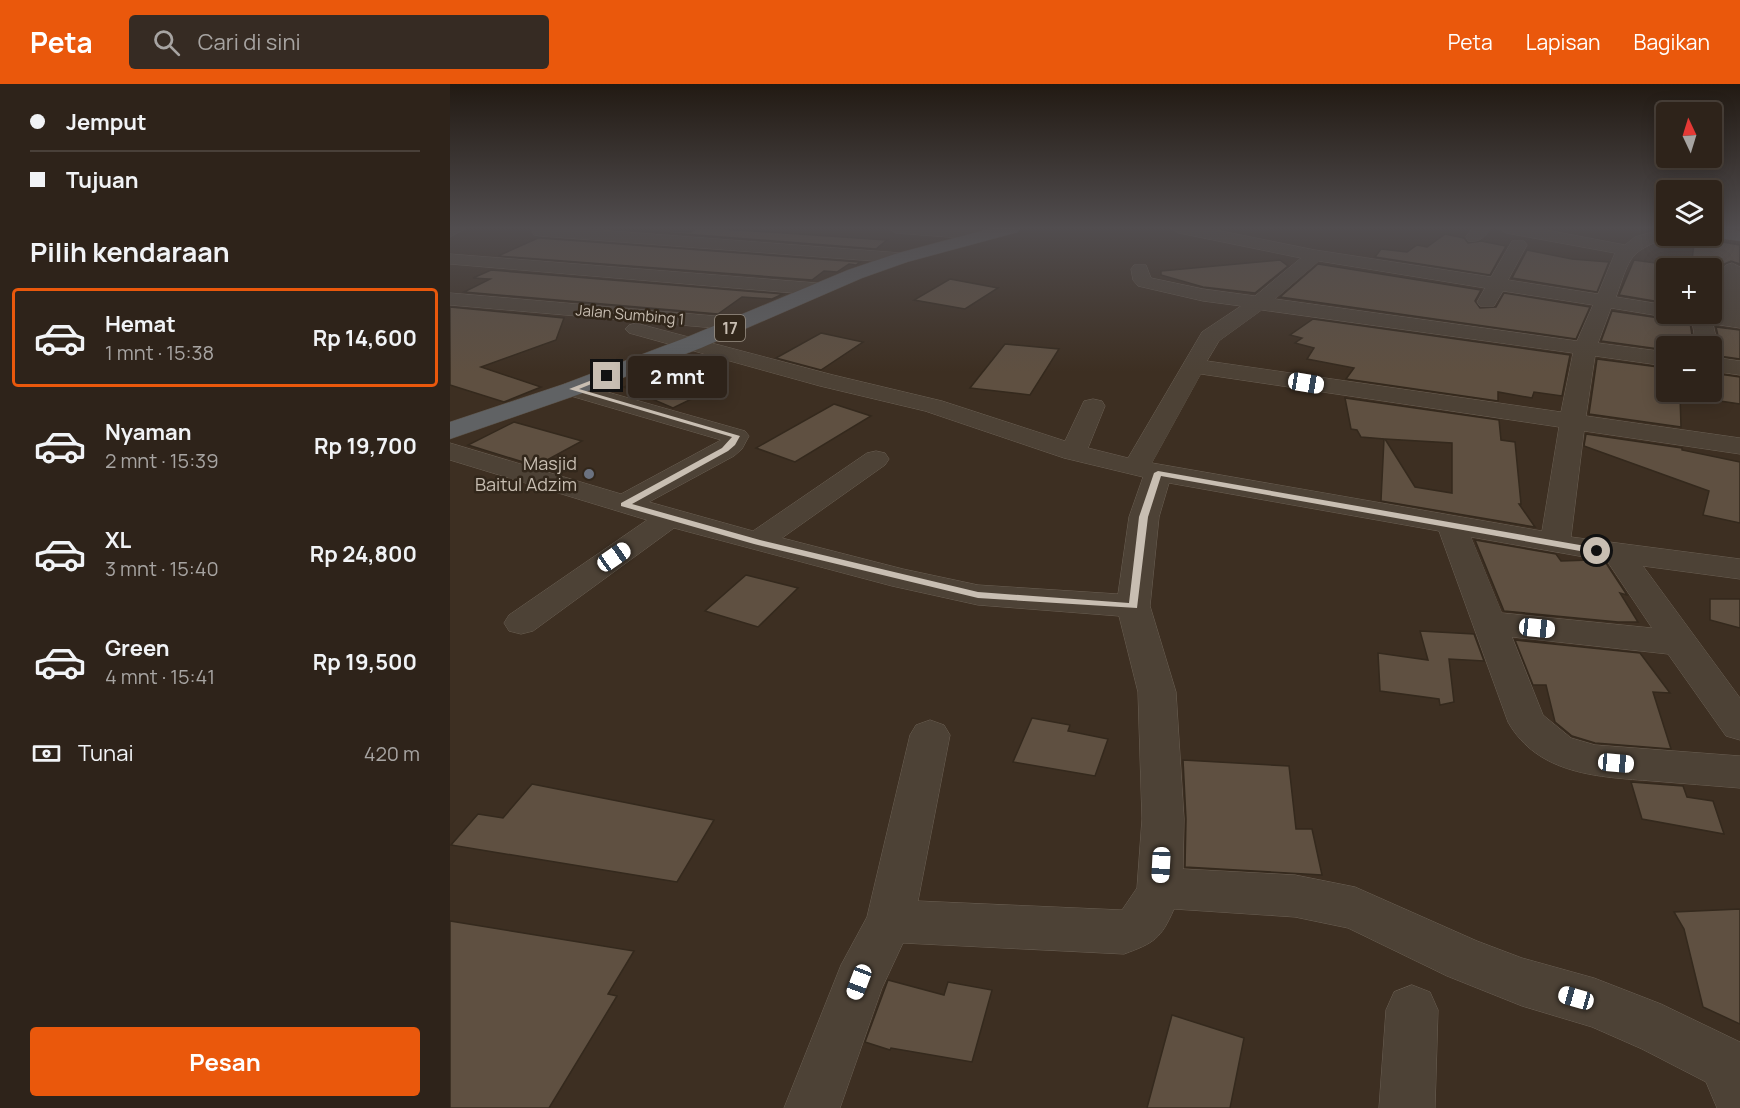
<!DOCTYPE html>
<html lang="id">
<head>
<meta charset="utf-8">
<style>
  :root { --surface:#2e231a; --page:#362b23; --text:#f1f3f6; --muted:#a7a4a2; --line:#494039; --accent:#ea580c }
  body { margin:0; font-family:Manrope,sans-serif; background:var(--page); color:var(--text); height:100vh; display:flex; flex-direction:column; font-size:22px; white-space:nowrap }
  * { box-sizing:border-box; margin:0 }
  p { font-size:20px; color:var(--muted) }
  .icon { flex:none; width:33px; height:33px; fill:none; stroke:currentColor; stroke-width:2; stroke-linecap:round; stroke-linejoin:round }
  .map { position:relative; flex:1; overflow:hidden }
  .sheet { display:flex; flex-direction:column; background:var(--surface); width:450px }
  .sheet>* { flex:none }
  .top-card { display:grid; align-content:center; height:132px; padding:0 30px; background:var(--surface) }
  .needle { width:39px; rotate:356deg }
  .fabs { position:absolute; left:1206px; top:18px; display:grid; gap:12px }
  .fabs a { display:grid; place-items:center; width:66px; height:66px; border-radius:6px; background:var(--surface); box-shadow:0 3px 15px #0003,0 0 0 2px var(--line); font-size:30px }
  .end { position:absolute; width:27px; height:27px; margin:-14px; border:8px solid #c8beb2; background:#111; box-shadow:0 0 0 3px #111 }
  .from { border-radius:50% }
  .bubble { position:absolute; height:42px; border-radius:6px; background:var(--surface); box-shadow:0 3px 15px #0003,0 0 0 2px var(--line); font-size:20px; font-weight:700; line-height:42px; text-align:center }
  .car { position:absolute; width:18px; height:36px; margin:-18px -9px; border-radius:8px; box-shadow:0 0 4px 2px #0007; background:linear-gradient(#fff 24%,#345 0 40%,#fff 0 76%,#345 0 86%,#fff 0) }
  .top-card b { display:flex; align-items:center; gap:21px; height:57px; font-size:22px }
  .top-card b+b { border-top:2px solid var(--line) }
  .top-card i { width:15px; height:15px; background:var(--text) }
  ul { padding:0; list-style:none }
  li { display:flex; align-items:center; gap:18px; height:99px; margin:0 12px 9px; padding:0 18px; border:3px solid transparent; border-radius:6px }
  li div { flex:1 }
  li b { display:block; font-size:22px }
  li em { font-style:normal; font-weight:700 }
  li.selected { border-color:var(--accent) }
  li>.icon { width:54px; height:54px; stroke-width:1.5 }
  h2 { padding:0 30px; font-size:27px; line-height:72px }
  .pay { display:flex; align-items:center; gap:15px; height:66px; padding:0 30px; font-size:22px }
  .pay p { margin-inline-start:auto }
  .button { display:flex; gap:12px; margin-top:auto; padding:12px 30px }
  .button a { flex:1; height:69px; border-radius:6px; background:var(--accent); color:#fff; font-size:24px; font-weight:700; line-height:69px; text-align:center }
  header { display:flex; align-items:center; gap:36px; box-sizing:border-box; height:84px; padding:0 30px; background:var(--accent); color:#fff }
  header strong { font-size:28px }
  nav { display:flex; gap:33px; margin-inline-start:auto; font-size:21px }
  .search { width:420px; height:54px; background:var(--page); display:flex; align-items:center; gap:15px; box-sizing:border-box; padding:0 21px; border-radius:6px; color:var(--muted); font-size:22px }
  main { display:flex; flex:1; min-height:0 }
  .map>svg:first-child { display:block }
</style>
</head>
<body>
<header>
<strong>Peta</strong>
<div class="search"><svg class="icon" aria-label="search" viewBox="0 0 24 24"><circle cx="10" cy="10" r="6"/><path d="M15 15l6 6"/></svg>Cari di sini</div>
<nav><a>Peta</a><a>Lapisan</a><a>Bagikan</a></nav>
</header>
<main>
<section class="sheet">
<div class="top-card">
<b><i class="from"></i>Jemput</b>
<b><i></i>Tujuan</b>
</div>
<h2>Pilih kendaraan</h2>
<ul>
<li class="selected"><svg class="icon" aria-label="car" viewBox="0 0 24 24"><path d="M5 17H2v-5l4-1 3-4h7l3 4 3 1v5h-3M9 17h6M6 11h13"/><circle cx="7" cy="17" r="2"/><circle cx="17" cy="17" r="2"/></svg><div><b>Hemat</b><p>1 mnt · 15:38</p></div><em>Rp 14,600</em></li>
<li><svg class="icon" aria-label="car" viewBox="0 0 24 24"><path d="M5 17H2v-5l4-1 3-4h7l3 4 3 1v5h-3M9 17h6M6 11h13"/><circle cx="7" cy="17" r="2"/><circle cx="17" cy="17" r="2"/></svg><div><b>Nyaman</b><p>2 mnt · 15:39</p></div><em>Rp 19,700</em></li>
<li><svg class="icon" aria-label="car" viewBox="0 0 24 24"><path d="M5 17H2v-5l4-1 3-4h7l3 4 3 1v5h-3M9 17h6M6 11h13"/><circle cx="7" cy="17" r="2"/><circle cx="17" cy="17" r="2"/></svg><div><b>XL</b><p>3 mnt · 15:40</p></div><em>Rp 24,800</em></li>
<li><svg class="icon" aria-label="car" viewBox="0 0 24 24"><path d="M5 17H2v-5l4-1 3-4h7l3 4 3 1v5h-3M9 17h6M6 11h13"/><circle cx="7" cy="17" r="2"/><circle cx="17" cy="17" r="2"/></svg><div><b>Green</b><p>4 mnt · 15:41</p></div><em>Rp 19,500</em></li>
</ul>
<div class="pay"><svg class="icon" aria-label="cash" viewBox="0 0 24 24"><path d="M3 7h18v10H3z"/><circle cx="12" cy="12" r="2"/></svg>Tunai<p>420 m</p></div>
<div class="button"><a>Pesan</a></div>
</section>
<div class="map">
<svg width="1290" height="1024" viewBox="0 0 1290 1024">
  <rect width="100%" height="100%" fill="#3d2f22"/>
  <!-- building -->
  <g fill="#5f5041" stroke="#34291d" stroke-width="1.5" fill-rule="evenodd">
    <polygon points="157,144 241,148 247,144 258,144 437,156 426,165"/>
    <polygon points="995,150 1014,154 1018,159 1031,157 1056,162 1040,191 925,173 931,165 957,168 967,161 977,163"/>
    <polygon points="1245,152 1254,152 1267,157 1290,161 1290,180 1281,177 1274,180 1271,185 1270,227 1262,227 1262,184 1216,184 1216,219 1169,211 1184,176 1241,184"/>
    <polygon points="88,154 90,154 410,178 406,181 399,180 387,188 374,187 362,196 48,172"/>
    <polygon points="1077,166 1122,175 1159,178 1147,208 1062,194"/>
    <polygon points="830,176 838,182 805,209 753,203 711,191 711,187"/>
    <polygon points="868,180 1031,206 1025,217 1030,224 1046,223 1054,209 1140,223 1126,255 830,213"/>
    <polygon points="41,186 333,210 322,215 292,213 268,230 14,208 40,195 23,194"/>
    <polygon points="500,195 548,204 515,225 464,216"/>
    <polygon points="0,223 114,234 106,256 31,283 91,303 54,318 0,301"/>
    <polygon points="1162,227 1216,235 1223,233 1227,236 1240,239 1244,262 1216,262 1216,266 1151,257"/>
    <polygon points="863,235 1120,271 1112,312 1084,308 1082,314 1048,308 1048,317 896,295 904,284 857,275 864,264 845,259 852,254 840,251"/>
    <polygon points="1266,243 1290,246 1290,275 1262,271 1267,268 1270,261"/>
    <polygon points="371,249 413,258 371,286 326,274"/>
    <polygon points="555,260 609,265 580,311 520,304"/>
    <polygon points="1147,275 1216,284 1216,308 1262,308 1262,289 1290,293 1290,320 1230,311 1231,343 1139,330"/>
    <polygon points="211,289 218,292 256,308 223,324 174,303"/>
    <path d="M895,314L1049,336L1051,356L1065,358L1071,420H1069L1085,443L931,417L934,355L911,353L907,346L901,345ZM935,355L1002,359V409L965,403Z"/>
    <polygon points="384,320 421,332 345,378 306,364"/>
    <polygon points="64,338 132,357 86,382 18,361"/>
    <polygon points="1136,350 1232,364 1232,366 1290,378 1290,439 1253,431 1259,407 1134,362"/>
    <polygon points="1025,456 1106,470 1111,477 1141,476 1156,479 1177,511 1170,509 1188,538 1168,538 1054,527"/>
    <polygon points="296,491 348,504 308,543 255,527"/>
    <polygon points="1260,515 1290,515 1290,544 1260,536"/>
    <polygon points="970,547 1024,550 1034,577 999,575 1004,618 990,621 989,615 930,607 928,569 978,576"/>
    <polygon points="1065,556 1190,569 1220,609 1203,608 1221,665 1145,659 1122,652 1105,638 1096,601 1083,601"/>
    <polygon points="582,634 620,641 618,647 658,655 645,692 563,678"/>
    <polygon points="733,676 839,682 846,745 862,745 872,791 735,783 736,735"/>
    <polygon points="1181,698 1233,702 1237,713 1263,717 1274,750 1192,735"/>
    <polygon points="82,700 264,736 227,798 1,761 28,730 53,734"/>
    <polygon points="1290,825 1290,940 1253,923 1234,845 1224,828"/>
    <polygon points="0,837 184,867 158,910 167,912 99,1024 0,1024"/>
    <polygon points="438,896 494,911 498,898 542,906 522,978 441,964 440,966 415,958"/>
    <polygon points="722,931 794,954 780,1024 697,1024"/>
  </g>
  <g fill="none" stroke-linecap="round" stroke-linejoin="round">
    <defs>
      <g id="minor">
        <polygon points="0,144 16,144 0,153"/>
        <polygon points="83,144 122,144 451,169 457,170 460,174 457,178 451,179 90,152 84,151 82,147"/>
        <path d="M438,144C456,144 535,139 544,151L536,156L446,149Z"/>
        <path d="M721,144H756L865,166L1041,193L1062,157H1074L1077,161L1058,196L1148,210L1165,169L1056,149L1048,144H1086L1175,161L1185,153L1216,144V152H1222C1178,168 1181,171 1166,213L1216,221V230L1272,229L1273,185L1276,181L1282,179L1290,183V244L1263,240L1268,262L1265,267H1262V262H1246L1242,237L1227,234L1224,230L1216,233L1161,224L1148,259L1216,268V282L1145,272L1136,332L1290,354V370L1134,347L1121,453L1290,475V495L1193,482L1290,614V656L1276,652L1218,570L1062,553L1093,631L1121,654L1145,661L1290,672V704C1261,702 1232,699 1203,697C1149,693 1088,691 1058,638L989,447L719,399L709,433L700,522L726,608L734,735L733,785L845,791L905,803L1027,857L1072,874L1144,894L1211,920L1290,958V1024H1267L1256,998L1192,965L1142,943L1072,922L997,892L898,844L845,833L724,825C711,855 704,859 674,870L453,859L432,904L390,1024H334L391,881L417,833L460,651L466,641L480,636L494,641L500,651L468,817L672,826L687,804L692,735L688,608L669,532L528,521L442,502L224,444L83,547L71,550L59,547L54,539L59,531L197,436L0,376V359L171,410L271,356L114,310L110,305L114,300L122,298L295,347L299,352L292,365L284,372L199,418L303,447L417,369L426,367L435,369L439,375L435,381L332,454L453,485L528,501L668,510L679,433L693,393L614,374L475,327L370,302L179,249L175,245L179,241L186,239L193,241L383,291L492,317L615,357L634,317L643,315L652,317L655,322L638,364L678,374L752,248L791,222L753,217L688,202L683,196L681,185L684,181H696L701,194L753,205L805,212L851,174L729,149ZM869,177L1035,204L1027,218L1030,222H1044L1053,207L1143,221L1127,257L825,215ZM812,226L1123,269L1111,328L757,277L769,257ZM751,290L1109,343L1092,447L702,379ZM1021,453L1157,477L1202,544L1052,529Z"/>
        <path d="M1023,144H1041C1035,153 1029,159 1018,157L1016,153Z"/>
        <polygon points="0,170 367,199 374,201 377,205 374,209 367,211 0,180"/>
        <polygon points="0,209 288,234 295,236 298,240 295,244 288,246 0,221"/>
        <polygon points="1262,273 1290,277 1290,291 1262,287"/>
        <polygon points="962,901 980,908 988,926 985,1024 929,1024 936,926 944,908"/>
      </g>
      <g id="trunk">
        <polygon points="542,144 570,144 568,148 457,178 412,194 251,264 130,310 0,355 0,338 114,300 235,254 398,186 445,170"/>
        <polygon points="1262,144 1290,147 1290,157 1256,152 1262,152"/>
      </g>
    </defs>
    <!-- minor casing -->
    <use href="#minor" stroke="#6b6054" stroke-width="1"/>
    <!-- trunk casing -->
    <use href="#trunk" stroke="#584d41" stroke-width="1"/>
    <!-- minor -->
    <use href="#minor" fill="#4d4236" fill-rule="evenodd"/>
    <!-- trunk -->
    <use href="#trunk" fill="#606264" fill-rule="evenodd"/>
  </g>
  <!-- sky -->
  <linearGradient id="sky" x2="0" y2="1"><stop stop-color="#221a13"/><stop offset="0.5" stop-color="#514d4f"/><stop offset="1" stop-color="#514d4f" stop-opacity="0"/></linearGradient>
  <rect width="1290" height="288" fill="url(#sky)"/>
  <!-- route -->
  <polygon fill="#c8beb2" points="155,291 161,292 129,305 290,352 285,361 278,367 182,420 310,456 528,508 679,519 689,433 704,389 708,387 1147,464 1152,467 1147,470 711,392 698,433 687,524 528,514 304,460 171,422 171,419 272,364 282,353 119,305"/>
  <!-- markers -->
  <circle fill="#6b7280" stroke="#32271b" stroke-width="2" cx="139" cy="390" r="6"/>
  <g text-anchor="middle" stroke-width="5" stroke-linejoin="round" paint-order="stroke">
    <!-- far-street labels -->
    <g font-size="15" fill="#c8beb2" stroke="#32271b">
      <text transform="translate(180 231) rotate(5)" y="5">Jalan Sumbing 1</text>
    </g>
    <!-- shield labels -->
    <rect fill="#32271b" stroke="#9b9185" stroke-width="1.5" x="265" y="231" width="30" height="26" rx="4.5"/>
    <g font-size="16" font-weight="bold" fill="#c8beb2">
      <text x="280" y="250">17</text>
    </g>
    <!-- poi labels -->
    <g font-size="18" fill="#c8beb2" stroke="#32271b" text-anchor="end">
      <text x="127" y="386">Masjid<tspan x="127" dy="21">Baitul Adzim</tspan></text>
    </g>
  </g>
</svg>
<div class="fabs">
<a><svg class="needle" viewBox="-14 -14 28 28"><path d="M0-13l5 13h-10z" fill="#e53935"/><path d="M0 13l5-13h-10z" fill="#a7a4a2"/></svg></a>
<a><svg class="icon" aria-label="layers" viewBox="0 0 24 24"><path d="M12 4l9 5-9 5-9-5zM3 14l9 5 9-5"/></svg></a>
<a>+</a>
<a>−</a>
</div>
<i class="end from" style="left:1147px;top:467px"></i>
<i class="end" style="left:157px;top:292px"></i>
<div class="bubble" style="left:178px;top:272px;width:99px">2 mnt</div>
<i class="car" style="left:856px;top:299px;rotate:99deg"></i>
<i class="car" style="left:164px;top:473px;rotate:55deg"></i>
<i class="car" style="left:1087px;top:544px;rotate:96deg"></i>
<i class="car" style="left:1166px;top:679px;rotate:95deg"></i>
<i class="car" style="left:711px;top:781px;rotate:183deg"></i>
<i class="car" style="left:409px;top:898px;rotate:201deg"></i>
<i class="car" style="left:1126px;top:914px;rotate:286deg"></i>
</div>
</main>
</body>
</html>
